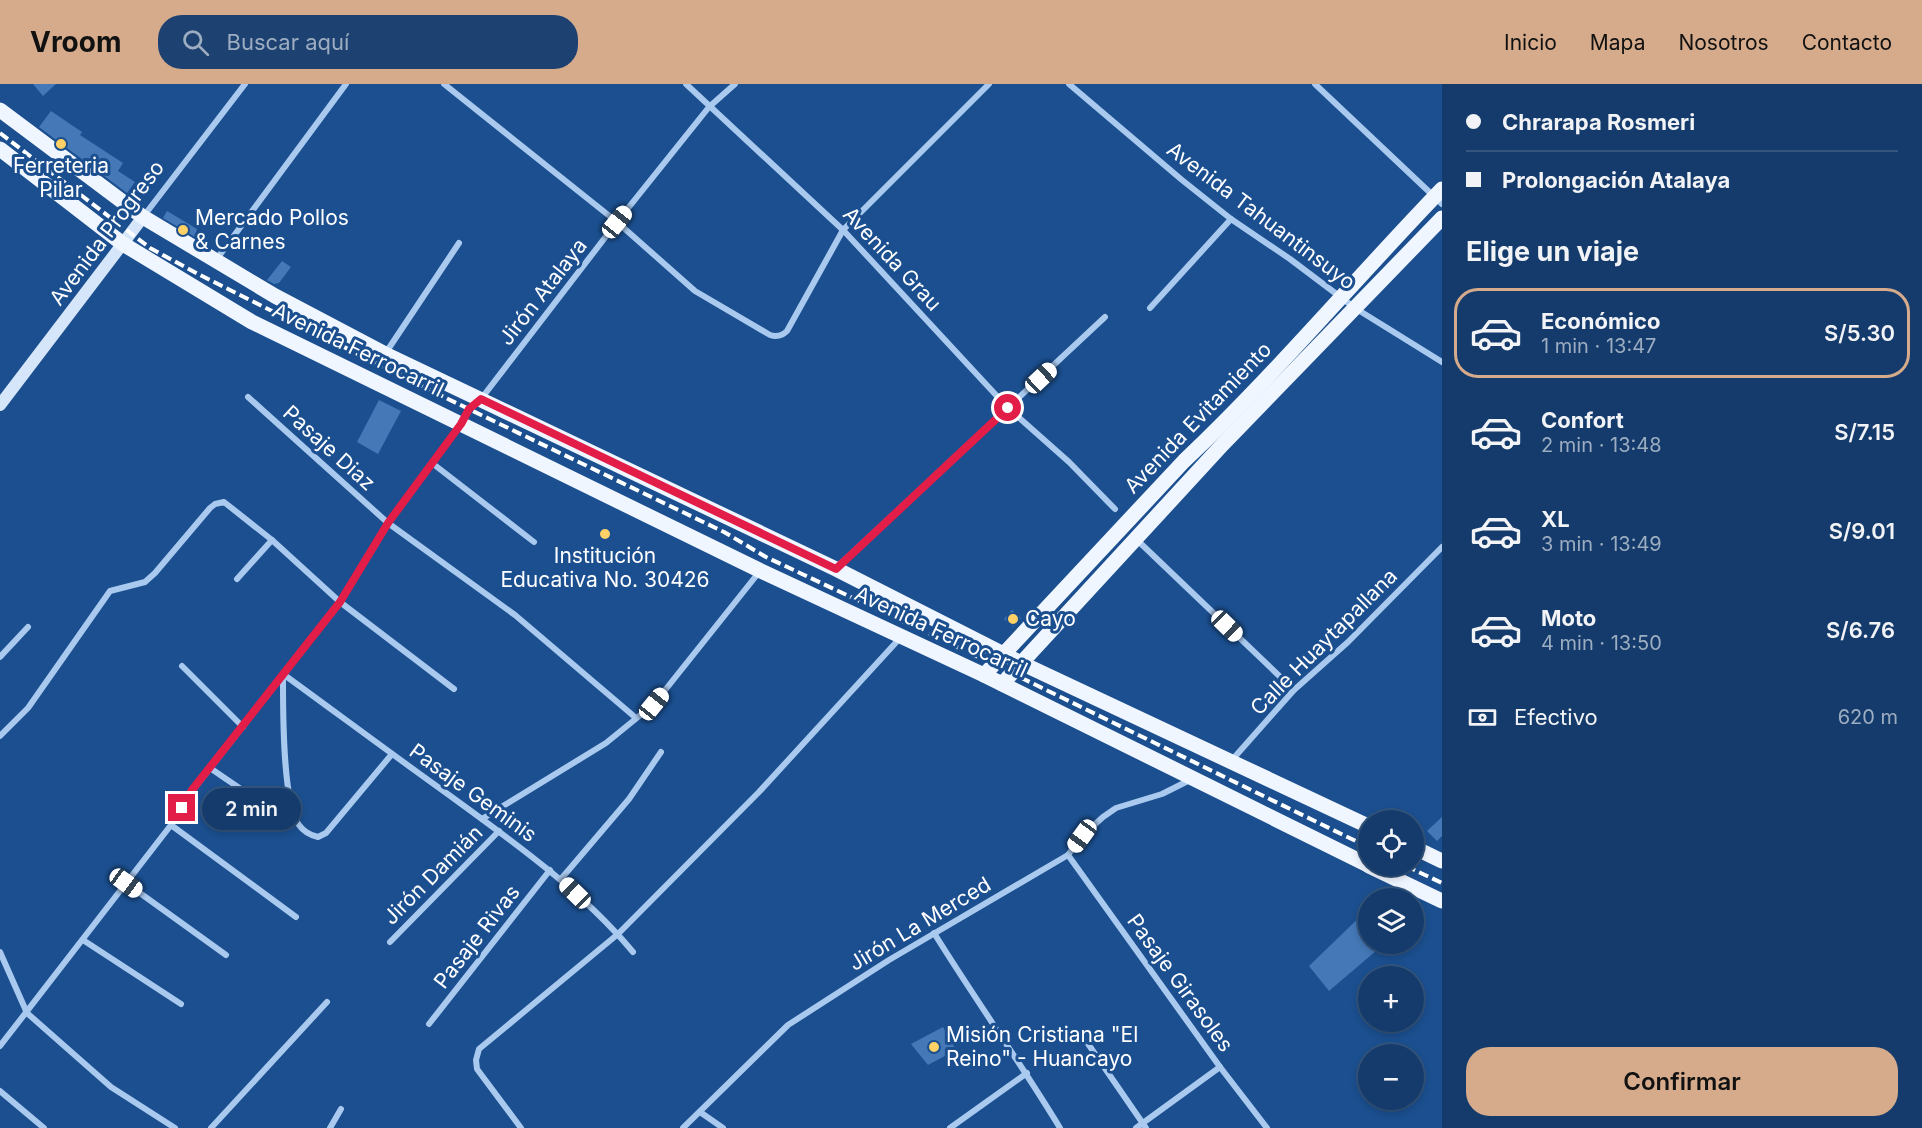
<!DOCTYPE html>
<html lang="es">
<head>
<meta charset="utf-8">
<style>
  :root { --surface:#143b6b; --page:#1d4271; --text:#f1f3f6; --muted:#9dadc1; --line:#33557e; --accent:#d6ab8b }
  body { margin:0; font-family:Inter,sans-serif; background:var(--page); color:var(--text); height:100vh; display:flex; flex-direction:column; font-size:22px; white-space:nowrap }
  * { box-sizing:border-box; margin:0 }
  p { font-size:20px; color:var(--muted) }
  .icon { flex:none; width:33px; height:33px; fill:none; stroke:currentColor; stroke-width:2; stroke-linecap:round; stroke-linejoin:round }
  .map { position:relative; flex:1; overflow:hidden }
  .side { display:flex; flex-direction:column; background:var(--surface); width:480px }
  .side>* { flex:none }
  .guide { display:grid; align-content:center; height:132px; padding:0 24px; background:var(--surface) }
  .buttons { position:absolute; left:1358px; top:726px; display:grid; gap:12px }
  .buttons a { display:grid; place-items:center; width:66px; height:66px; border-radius:50%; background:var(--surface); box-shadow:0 3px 9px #0003,0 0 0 2px var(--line); font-size:30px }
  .end { position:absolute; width:27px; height:27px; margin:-14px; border:8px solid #e11d48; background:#fff; box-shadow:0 0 0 3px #fff }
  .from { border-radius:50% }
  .bubble { position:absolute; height:42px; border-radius:21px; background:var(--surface); box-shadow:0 3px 9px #0003,0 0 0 2px var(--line); font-size:20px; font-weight:600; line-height:42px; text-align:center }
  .car { position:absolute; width:18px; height:36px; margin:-18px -9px; border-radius:8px; box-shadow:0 0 4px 2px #0007; background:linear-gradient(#fff 24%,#345 0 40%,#fff 0 76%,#345 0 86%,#fff 0) }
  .guide b { display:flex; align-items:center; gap:21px; height:57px; font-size:22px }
  .guide b+b { border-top:2px solid var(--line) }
  .guide i { width:15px; height:15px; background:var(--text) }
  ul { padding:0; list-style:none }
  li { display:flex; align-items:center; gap:18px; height:90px; margin:0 12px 9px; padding:0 12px; border:3px solid transparent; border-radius:24px }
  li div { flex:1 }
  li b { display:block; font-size:22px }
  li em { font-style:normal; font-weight:600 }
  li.current { border-color:var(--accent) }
  li>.icon { width:54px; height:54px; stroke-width:1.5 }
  h2 { padding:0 24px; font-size:27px; line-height:72px }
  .pay { display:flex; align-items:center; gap:15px; height:66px; padding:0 24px; font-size:22px }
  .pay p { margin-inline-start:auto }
  .button { display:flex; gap:12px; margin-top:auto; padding:12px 24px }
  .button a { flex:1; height:69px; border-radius:24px; background:var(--accent); color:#111; font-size:24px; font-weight:600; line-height:69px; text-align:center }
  header { display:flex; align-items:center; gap:36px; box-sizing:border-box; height:84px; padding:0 30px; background:var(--accent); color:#111 }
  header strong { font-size:28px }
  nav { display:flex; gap:33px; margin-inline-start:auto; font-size:21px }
  .search { width:420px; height:54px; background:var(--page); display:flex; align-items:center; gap:15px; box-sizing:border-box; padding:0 21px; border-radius:24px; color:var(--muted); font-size:22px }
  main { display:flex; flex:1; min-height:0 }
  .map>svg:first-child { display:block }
</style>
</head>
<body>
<header>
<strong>Vroom</strong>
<div class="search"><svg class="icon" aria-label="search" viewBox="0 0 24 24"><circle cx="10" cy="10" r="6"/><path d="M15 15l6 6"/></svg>Buscar aquí</div>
<nav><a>Inicio</a><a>Mapa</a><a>Nosotros</a><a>Contacto</a></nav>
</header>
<main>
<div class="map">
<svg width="1442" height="1044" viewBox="0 0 1442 1044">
  <rect width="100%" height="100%" fill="#1b4f8f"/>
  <!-- building -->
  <g fill="#4478b7">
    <polygon points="33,0 56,0 43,12"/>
    <polygon points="51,27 82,48 80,51 123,79 118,87 135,98 127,109 39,43"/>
    <polygon points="167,127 197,145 195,153 163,134"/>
    <polygon points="282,177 291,183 279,199 274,200 267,196"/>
    <polygon points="379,316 401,327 378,370 357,358"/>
    <polygon points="1012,526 1021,534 1013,543 1004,535"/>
    <polygon points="1442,733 1442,752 1437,757 1427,747"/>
    <polygon points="1368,825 1368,860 1384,860 1329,907 1309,882"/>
    <polygon points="943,943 956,966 928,981 911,960"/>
  </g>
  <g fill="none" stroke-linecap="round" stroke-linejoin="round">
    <!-- street -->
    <g stroke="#a9c9ee" stroke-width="6">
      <path d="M444,0L617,138L695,207L770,251C776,253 782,252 787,247L843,146L989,0"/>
      <polyline points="686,0 843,146 1008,324 1069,378 1115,425"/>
      <polyline points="1069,0 1182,96 1231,135 1290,175 1355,224 1442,278"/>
      <polyline points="1315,0 1442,120"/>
      <polyline points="143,133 245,0"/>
      <polyline points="216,176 346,0"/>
      <polyline points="1150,224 1231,135"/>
      <polyline points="385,270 459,159"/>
      <polyline points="248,313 388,439 515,531 636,634"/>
      <polyline points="432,379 534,458"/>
      <polyline points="1136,455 1294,606"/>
      <polyline points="836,484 1105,233"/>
      <polyline points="237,495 272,456"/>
      <polyline points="0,573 28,543"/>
      <polyline points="182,582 243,643"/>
      <path d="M283,590C338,630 393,671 449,711C515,759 581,806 633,868"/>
      <path d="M283,590C283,621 282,719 299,741C304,748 309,751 318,753L326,749L392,670"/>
      <polyline points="0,652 28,624 110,507 145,498 155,489 210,424 215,420 224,418 272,456 340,518 454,605"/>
      <polyline points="1232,676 1294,606 1348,558 1442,463"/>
      <polyline points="210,684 254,714"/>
      <polyline points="482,735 606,659 654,620 760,487"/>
      <polyline points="171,741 296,833"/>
      <polyline points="1068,771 1220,983 1267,1044"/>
      <polyline points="561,795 629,715 661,668"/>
      <polyline points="126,799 226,871"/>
      <path d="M934,849C975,915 1020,978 1060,1044"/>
      <polyline points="83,856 181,920"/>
      <polyline points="390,858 499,747"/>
      <polyline points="0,868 27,929 111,1003 175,1044"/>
      <polyline points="429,940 550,786"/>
      <polyline points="1082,951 1146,1044"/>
      <polyline points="0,962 171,741 193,706 340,518 388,439 461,340 469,325 481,315 617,138 709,23 735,0"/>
      <polyline points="0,1007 44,1044"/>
      <polyline points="700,1028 723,1044"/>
      <polyline points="211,1044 327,918"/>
      <polyline points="330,1044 341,1025"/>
      <polyline points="521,1044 477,985 476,976 479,965 618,850 759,708 901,553"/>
      <polyline points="683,1044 788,941 889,876 1068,771 1082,752 1103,733 1116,724 1162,710 1190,696"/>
      <polyline points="950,1044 1027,989"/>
      <polyline points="1136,1044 1220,983"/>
    </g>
    <!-- secondary -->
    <polyline stroke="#d6e6fa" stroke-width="12" points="0,321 143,133"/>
    <!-- primary -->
    <g stroke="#f0f6ff" stroke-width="15">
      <polyline points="0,26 143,133 275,212 385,270 836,485 1021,579 1368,742"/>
      <polyline points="0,65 123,160 252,238 761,487 984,591 1368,781"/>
      <path d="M984,591L1184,377C1275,291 1355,195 1442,105"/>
      <polyline points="1002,600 1223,360 1442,134"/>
      <polyline points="1413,763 1442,777"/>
      <polyline points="1369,782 1442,817"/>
    </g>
    <!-- rail -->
    <g stroke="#fff" stroke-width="4" stroke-dasharray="10 4.5" stroke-linecap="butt">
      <polyline points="0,49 150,164 200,191 448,315 724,448 766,473 993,580 1368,763"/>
      <polyline points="1406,782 1442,799"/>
    </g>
  </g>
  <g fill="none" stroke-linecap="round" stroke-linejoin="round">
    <!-- route -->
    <polyline stroke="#e11d48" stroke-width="8" points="182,724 192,706 340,518 388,439 461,340 469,325 481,315 836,485 1008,324"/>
  </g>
  <!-- markers -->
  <g fill="#ffd166" stroke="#1b4f8f" stroke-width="2">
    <circle cx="61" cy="60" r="6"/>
    <circle cx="183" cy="146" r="6"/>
    <circle cx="605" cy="450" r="6"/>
    <circle cx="1013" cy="535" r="6"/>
    <circle cx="934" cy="963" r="6"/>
  </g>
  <g text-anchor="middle" stroke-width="6" stroke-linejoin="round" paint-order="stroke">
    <!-- poi labels -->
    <g font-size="21" fill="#fff" stroke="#1b4f8f" text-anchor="start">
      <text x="61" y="89" text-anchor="middle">Ferreteria<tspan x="61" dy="24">Pilar</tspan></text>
      <text x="195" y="141">Mercado Pollos<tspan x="195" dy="24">&amp; Carnes</tspan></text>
      <text x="605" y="479" text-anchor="middle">Institución<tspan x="605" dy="24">Educativa No. 30426</tspan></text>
      <text x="1025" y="542">Cayo</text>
      <text x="946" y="958">Misión Cristiana "El<tspan x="946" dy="24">Reino" - Huancayo</tspan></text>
    </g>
    <!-- street labels -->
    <g font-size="21" fill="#fff" stroke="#1b4f8f">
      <text transform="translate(1261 132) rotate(37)" y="7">Avenida Tahuantinsuyo</text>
      <text transform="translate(107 149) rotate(-53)" y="7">Avenida Progreso</text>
      <text transform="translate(892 175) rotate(47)" y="7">Avenida Grau</text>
      <text transform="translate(543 208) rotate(-52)" y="7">Jirón Atalaya</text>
      <text transform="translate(358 266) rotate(26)" y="7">Avenida Ferrocarril</text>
      <text transform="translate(1198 334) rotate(-46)" y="7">Avenida Evitamiento</text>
      <text transform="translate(329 364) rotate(42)" y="7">Pasaje Diaz</text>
      <text transform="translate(941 548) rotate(25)" y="7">Avenida Ferrocarril</text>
      <text transform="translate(1324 558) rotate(-45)" y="7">Calle Huaytapallana</text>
      <text transform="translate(473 709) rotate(36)" y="7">Pasaje Geminis</text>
      <text transform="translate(433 791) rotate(-45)" y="7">Jirón Damián</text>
      <text transform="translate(920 840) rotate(-31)" y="7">Jirón La Merced</text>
      <text transform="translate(477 853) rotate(-52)" y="7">Pasaje Rivas</text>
      <text transform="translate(1180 899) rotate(54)" y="7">Pasaje Girasoles</text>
    </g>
  </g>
</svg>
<div class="buttons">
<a><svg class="icon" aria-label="locate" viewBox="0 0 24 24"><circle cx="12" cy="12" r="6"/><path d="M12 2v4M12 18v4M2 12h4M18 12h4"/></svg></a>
<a><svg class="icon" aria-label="layers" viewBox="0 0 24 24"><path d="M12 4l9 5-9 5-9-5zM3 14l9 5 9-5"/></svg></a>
<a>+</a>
<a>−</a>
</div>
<i class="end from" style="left:1008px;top:324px"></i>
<i class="end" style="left:182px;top:724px"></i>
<div class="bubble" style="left:202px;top:704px;width:99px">2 min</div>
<i class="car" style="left:617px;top:138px;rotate:39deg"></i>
<i class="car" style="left:1041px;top:294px;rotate:47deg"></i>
<i class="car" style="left:1227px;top:542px;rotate:134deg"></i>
<i class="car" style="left:654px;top:620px;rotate:39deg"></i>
<i class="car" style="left:1082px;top:752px;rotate:216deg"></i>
<i class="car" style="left:126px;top:799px;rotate:126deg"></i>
<i class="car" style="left:575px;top:809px;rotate:314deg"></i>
</div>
<section class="side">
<div class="guide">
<b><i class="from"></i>Chrarapa Rosmeri</b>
<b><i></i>Prolongación Atalaya</b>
</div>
<h2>Elige un viaje</h2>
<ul>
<li class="current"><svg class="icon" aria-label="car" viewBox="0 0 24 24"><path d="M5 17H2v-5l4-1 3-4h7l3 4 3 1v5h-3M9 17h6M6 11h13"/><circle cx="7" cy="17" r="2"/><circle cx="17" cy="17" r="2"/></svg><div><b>Económico</b><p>1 min · 13:47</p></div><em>S/5.30</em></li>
<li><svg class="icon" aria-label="car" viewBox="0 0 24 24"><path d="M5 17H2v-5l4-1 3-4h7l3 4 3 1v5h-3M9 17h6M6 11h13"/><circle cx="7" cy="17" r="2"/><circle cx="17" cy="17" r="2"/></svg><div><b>Confort</b><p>2 min · 13:48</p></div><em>S/7.15</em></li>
<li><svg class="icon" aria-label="car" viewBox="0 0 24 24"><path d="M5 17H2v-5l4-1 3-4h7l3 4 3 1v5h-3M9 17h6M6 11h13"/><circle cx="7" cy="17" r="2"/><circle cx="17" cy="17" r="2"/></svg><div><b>XL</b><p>3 min · 13:49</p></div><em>S/9.01</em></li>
<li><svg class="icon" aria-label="car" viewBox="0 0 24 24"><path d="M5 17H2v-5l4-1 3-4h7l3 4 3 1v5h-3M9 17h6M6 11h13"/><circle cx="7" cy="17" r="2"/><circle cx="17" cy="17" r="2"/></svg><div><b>Moto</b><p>4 min · 13:50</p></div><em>S/6.76</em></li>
</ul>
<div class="pay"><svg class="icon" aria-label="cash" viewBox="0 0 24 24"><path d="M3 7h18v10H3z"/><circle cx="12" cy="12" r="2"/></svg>Efectivo<p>620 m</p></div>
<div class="button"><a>Confirmar</a></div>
</section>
</main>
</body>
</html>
